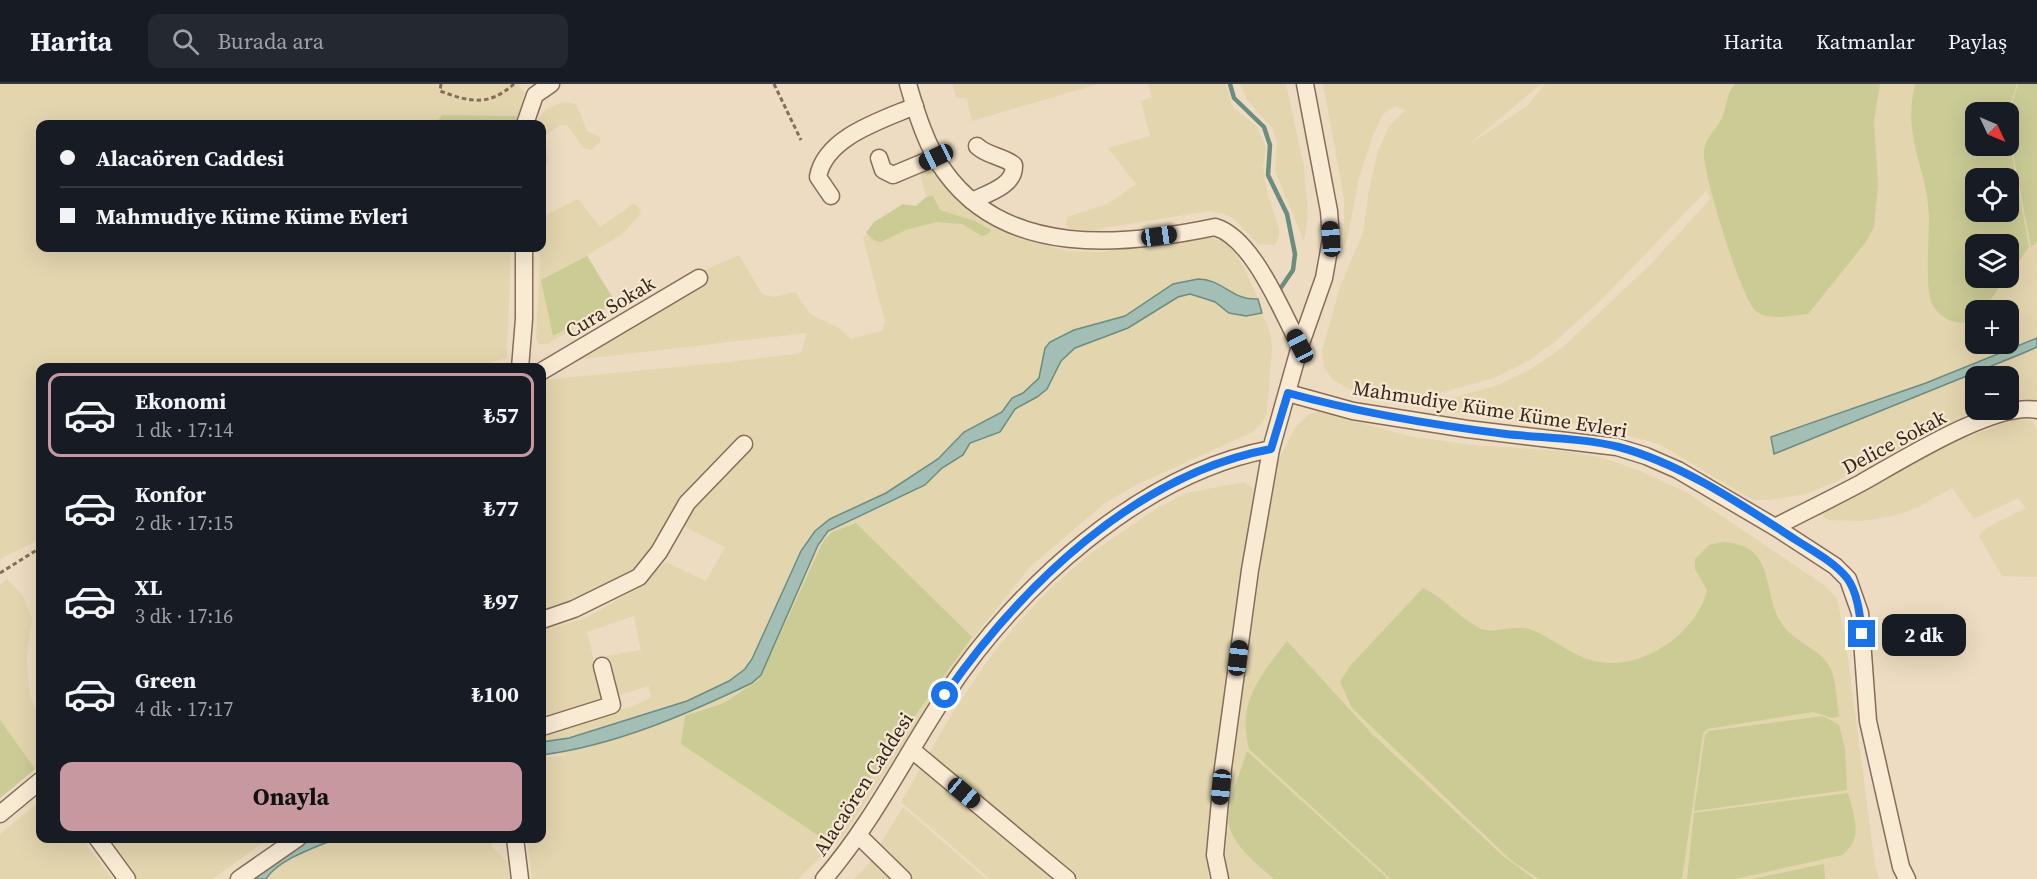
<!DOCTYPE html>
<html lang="tr">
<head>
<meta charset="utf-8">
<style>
  :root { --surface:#171b24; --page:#242831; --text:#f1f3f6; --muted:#9ea1a6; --line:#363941; --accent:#c7989f }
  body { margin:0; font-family:"Source Serif 4",serif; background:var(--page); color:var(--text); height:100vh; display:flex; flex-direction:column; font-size:22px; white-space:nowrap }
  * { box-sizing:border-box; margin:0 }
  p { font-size:20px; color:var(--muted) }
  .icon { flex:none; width:33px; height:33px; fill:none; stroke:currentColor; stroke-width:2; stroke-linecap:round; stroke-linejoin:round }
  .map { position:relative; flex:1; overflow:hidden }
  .side { position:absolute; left:36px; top:279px; width:510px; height:480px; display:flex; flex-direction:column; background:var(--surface); border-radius:12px; box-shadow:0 6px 24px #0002 }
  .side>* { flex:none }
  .guide { position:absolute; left:36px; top:36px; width:510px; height:132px; border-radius:12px; box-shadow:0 6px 24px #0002; display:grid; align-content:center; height:132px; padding:0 24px; background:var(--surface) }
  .needle { width:39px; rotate:134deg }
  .controls { position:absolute; left:1965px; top:18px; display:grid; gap:12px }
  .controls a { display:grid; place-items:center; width:54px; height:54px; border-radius:12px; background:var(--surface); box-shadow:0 6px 24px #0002; font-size:30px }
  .end { position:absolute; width:27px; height:27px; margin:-14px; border:8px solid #1a73e8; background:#fff; box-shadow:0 0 0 3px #fff }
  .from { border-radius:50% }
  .bubble { position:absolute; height:42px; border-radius:12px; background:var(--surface); box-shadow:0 6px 24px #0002; font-size:20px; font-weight:700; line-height:42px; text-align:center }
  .car { position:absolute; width:18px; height:36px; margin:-18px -9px; border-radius:8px; box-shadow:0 0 4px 2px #0007; background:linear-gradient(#222 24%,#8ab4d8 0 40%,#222 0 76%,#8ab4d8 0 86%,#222 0) }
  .guide b { display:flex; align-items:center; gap:21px; height:57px; font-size:22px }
  .guide b+b { border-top:2px solid var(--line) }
  .guide i { width:15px; height:15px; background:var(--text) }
  ul { padding:10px 0 0; list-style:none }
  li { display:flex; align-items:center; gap:18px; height:84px; margin:0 12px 9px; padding:0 12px; border:3px solid transparent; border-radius:12px }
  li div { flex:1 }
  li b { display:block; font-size:22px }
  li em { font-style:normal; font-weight:700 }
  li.selected { border-color:var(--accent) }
  li>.icon { width:54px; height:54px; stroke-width:1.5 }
  .action { display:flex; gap:12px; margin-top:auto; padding:12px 24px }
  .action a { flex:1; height:69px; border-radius:12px; background:var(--accent); color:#111; font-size:24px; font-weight:700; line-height:69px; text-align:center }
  header { display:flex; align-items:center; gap:36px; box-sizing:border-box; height:84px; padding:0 30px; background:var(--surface); border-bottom:2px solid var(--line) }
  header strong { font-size:28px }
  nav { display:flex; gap:33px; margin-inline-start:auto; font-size:21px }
  .search { width:420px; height:54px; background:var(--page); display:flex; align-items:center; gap:15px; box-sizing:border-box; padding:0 21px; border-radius:12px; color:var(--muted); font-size:22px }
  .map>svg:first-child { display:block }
</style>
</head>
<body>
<header>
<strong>Harita</strong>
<div class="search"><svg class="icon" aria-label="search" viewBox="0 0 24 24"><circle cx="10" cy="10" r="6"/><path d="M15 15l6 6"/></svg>Burada ara</div>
<nav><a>Harita</a><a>Katmanlar</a><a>Paylaş</a></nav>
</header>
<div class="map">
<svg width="2037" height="795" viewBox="0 0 2037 795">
  <rect width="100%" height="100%" fill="#eddcc1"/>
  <!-- farmland -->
  <g fill="#e3d5ae" fill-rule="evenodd">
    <polygon points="0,0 518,0 524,9 517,40 40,40 40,164 511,164 507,274 470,284 40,284 40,455 0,475"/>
    <polygon points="953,0 1098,0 972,37 967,14 956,14"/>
    <polygon points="1148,0 1226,0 1233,23 1257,43 1266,63 1263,83 1268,112 1279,144 1279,153 1275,161 1258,160 1236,137 1225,130 1209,127 1092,146 1072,145 1066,142 1067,133 1108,120 1136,100 1108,64 1150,52 1141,17 1152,13"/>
    <polygon points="1240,0 1286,0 1304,83 1308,131 1304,157 1275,87 1277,58 1272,44 1247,16"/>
    <path d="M1323,0H1541L1467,62L1527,22L1545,0H2037V318L2016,315L2009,318L2008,292H1976V326H1989L1919,354L1833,399L1806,410L1770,416H1753L1659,360L1584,340L1500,335L1421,323L1498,301L1531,285L1563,263L1652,179L1711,114L1706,107L1603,214L1557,256L1528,277L1494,294L1407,318L1349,305L1333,296L1324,284L1322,267L1340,203L1363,149L1369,106L1378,67L1389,42L1405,26L1395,22L1383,30L1373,51L1359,93L1348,153L1344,162V114ZM1976,28H2008V62H1976ZM1976,94H2008V128H1976ZM1976,160H2008V194H1976ZM1976,226H2008V260H1976Z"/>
    <polygon points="562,18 576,20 587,47 600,53 600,58 591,66 583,64 568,42 561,41 544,52 548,74 548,80 542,80 542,40 537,40 537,37 545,26"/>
    <polygon points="931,82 949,108 979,133 1039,160 1068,167 1101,168 1184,153 1204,152 1224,157 1234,166 1244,184 1258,215 1257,225 1254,226 1262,229 1270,248 1272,263 1267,329 1262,339 1253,348 1134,402 1104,420 1030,483 973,554 844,751 798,795 532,795 527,755 542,754 542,674 567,671 542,665 542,648 634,622 651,613 649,602 616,612 606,572 640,566 643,577 634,532 587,548 603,616 542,634 542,546 584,535 637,505 666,478 706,497 725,463 672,436 638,485 588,511 542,529 542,296 729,278 801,269 807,249 574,276 690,193 739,171 762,210 774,213 795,208 810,230 839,244 851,255 882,247 885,238 863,153 902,133 930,128 919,86"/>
    <polygon points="578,115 600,143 633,120 638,122 641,130 621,151 587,171 616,219 548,260 539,260 536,254 542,133"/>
    <polygon points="1319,328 1413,353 1472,361 1562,367 1600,373 1638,386 1686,408 1824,501 1837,515 1845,552 1875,781 1879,795 1228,795 1222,759 1225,728 1265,453 1279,375 1296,342 1309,330"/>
    <polygon points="2017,335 2033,337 2037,347 2037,493 2002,492 1979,452 1986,444 2026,424 2018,414 1974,435 1952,404 1918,423 1894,432 1862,437 1829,436 1823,433 1821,426 1912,378 1956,357"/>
    <polygon points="1244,398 1254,405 1214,686 1206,768 1209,795 990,795 901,718 953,628 990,573 1018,539 1052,503 1091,469 1154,426 1186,409"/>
    <polygon points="7,495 22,511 32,534 27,572 28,593 30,612 40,637 40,681 0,714 0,501"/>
    <polygon points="40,717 40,754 82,755 112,795 0,795 0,750"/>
    <polygon points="903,723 986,795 854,795 867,782"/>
    <polygon points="300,754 491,755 492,763 507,777 510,795 239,795"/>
    <polygon points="107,755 268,755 212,795 136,795"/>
  </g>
  <!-- green -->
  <g fill="#cacb95" fill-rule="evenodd">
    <path d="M1735,0H1880L1874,37L1878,101L1874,143L1865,159L1808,230C1793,231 1767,238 1755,226C1741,213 1703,90 1704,70C1704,53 1716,47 1722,34C1727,22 1726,10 1735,0Z"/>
    <path d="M1915,0H2017L2008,28H1976V62H2008L2009,55L2029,163L2009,191L2008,160H1976V194H2006L1983,226H1976L1975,236C1959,242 1941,237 1932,220C1925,205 1929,152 1929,132C1927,81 1902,56 1915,0ZM1976,94H2008V128H1976Z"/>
    <polygon points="2018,0 2037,0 2037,158 2031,163 2009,49 2009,30"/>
    <polygon points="442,31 517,32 516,40 436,40"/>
    <polygon points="933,112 940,126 975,137 991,146 988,150 982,152 962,140 936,138 906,146 881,158 875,157 866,149 874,138 903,120 916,122 926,113"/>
    <polygon points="587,172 615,218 553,252 541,196"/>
    <polygon points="856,439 972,553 825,756 681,660 685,632 724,619 759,596 823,458 832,448"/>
    <path d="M1723,458C1778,461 1761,509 1782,540C1794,558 1820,565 1829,582C1837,595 1836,617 1839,632L1833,634L1813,628L1707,645L1703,649L1682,795H1539L1512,777L1352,624L1340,598L1350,582L1423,504C1445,514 1459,534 1479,544C1493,551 1513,540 1529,545C1553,553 1573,574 1599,578C1643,586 1697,549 1707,506L1695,485V475L1709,461Z"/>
    <path d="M1287,557L1373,651L1503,772L1534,795H1391L1249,665C1237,617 1260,593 1287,557Z"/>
    <polygon points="1823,632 1839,641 1845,665 1847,706 1694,727 1705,651 1709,647"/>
    <polygon points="0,636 35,685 0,714"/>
    <path d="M1247,667L1388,795H1274C1259,782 1232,761 1229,740C1226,718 1241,688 1247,667Z"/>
    <path d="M1848,709C1854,732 1864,755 1842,771L1735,795H1687L1694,729Z"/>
    <polygon points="1824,780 1825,795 1752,795"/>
  </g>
  <!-- water -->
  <g fill="#a3bfb5" stroke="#6b8d81" stroke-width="1.5">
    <path d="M1198,195C1223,195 1232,217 1258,215L1262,229L1246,232L1229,229L1215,218L1203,214L1190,210L1178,213L1128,244L1075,264L1061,277L1047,305L1037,313L1015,325L1000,348L970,359L963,371L942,384L925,401L828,447L818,461L761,591L752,599C685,631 616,661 542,671V658L569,654L687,617L729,597L745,585L752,575L801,467L815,447L830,435L886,409L938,375L964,348L1002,328L1012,314L1023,309L1039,294L1045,264L1050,258L1074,246L1125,232L1173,200Z"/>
    <polygon points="2037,254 2037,263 2021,270 1774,370 1771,353 1926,299"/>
    <path d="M313,755H335C314,764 279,775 266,795H254L284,769Z"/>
  </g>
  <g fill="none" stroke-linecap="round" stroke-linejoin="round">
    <!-- stream -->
    <polyline stroke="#6b8d81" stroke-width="4.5" points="1230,0 1234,14 1264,43 1270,61 1268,91 1287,130 1295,170 1293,186 1280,205"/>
    <defs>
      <g id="minor">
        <path d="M908,0C916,28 927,64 945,88C1007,174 1124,162 1215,143C1253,154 1282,228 1300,262"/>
        <polyline points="525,40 535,11 551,0"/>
        <polyline points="879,74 883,86 893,91 936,73"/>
        <path d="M831,112L818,93C825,53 882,36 915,22"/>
        <path d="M972,117C988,109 1015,102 1014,81C1003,72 987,72 977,62"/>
        <polyline points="520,284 524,235 524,164"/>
        <polyline points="542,287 699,194"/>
        <polyline points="1288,309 1353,327 1467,345 1617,363 1646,372 1678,386 1775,443 1835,482 1848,495 1860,529 1868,637 1901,783 1907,795"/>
        <path d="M1775,443C1804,428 1833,414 1861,399C1899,378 1995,317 2037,326"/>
        <polyline points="542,536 574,525 639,493 659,468 687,419 744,360"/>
        <polyline points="542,643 612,621 602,582"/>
        <polyline points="912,666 1067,795"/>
        <polyline points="0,730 40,697"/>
        <polyline points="858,751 903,795"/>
        <polyline points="97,754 127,795"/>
        <polyline points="515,754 520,795"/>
        <polyline points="239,795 298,754"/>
        <path d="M824,795C873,738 905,672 946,610C1017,503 1141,389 1271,365L1300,262L1324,194L1331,155L1329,127L1305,0"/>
        <polyline points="1220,795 1215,771 1223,684 1250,486 1271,365"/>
      </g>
    </defs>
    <!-- minor casing -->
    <use href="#minor" stroke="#866d59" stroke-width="19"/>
    <!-- path -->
    <g stroke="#866d59" stroke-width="3" stroke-dasharray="4.5 3" stroke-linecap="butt">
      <path d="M441,0L440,7C470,18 488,23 514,0"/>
      <polyline points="774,0 801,56"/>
      <polyline points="0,489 40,464"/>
    </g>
    <!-- minor -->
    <use href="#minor" stroke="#f8ead3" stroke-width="16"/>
  </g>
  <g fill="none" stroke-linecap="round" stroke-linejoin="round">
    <!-- route -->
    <path stroke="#1a73e8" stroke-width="8" d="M945,611C1021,502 1136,390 1271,365L1288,309C1360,329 1433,341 1506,350C1543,354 1583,354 1619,363C1682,380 1742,421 1796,456C1813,467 1834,478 1847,494C1858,509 1860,532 1862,550"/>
  </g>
  <g text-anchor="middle" stroke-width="4.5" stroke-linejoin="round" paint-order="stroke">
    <!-- street labels -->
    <g font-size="20" fill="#36271d" stroke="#f5e7d0">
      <text transform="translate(610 223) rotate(-31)" y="7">Cura Sokak</text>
      <text transform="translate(1490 325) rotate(9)" y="7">Mahmudiye Küme Küme Evleri</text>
      <text transform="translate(1894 358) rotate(-28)" y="7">Delice Sokak</text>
      <text transform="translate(863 700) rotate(-57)" y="7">Alacaören Caddesi</text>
    </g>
  </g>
</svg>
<div class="controls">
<a><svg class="needle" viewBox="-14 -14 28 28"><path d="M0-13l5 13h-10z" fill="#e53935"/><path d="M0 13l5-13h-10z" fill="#9ea1a6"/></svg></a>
<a><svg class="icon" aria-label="locate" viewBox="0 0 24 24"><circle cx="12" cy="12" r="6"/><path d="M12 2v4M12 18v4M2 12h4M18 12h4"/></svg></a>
<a><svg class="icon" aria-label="layers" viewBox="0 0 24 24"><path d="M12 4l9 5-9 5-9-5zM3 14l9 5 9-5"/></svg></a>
<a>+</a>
<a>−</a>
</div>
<i class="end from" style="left:945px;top:611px"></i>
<i class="end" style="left:1862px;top:550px"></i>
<div class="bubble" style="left:1882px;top:530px;width:84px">2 dk</div>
<i class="car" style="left:936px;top:73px;rotate:245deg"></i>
<i class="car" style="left:1159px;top:152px;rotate:82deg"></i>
<i class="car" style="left:1331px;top:155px;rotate:356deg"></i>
<i class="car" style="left:1300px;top:262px;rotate:332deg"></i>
<i class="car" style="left:1238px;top:574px;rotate:7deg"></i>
<i class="car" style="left:1221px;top:703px;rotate:186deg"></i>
<i class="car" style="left:964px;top:709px;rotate:130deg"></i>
<div class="guide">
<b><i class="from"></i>Alacaören Caddesi</b>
<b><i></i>Mahmudiye Küme Küme Evleri</b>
</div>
<section class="side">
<ul>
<li class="selected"><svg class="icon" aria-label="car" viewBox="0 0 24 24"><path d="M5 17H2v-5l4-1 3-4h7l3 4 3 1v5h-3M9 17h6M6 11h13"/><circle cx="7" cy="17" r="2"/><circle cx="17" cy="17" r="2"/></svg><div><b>Ekonomi</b><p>1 dk · 17:14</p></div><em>₺57</em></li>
<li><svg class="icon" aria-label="car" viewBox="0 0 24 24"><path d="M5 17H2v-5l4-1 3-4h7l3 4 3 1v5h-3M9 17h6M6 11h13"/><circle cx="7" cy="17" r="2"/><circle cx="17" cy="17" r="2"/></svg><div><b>Konfor</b><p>2 dk · 17:15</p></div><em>₺77</em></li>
<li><svg class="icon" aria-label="car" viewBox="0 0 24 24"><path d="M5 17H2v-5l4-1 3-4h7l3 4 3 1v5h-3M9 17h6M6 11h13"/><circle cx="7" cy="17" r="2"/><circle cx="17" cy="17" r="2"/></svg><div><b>XL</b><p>3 dk · 17:16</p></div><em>₺97</em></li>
<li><svg class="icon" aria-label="car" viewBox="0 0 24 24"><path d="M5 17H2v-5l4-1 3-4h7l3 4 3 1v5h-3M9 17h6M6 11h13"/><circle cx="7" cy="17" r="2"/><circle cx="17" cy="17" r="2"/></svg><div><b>Green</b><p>4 dk · 17:17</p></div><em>₺100</em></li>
</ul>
<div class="action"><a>Onayla</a></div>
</section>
</div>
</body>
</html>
